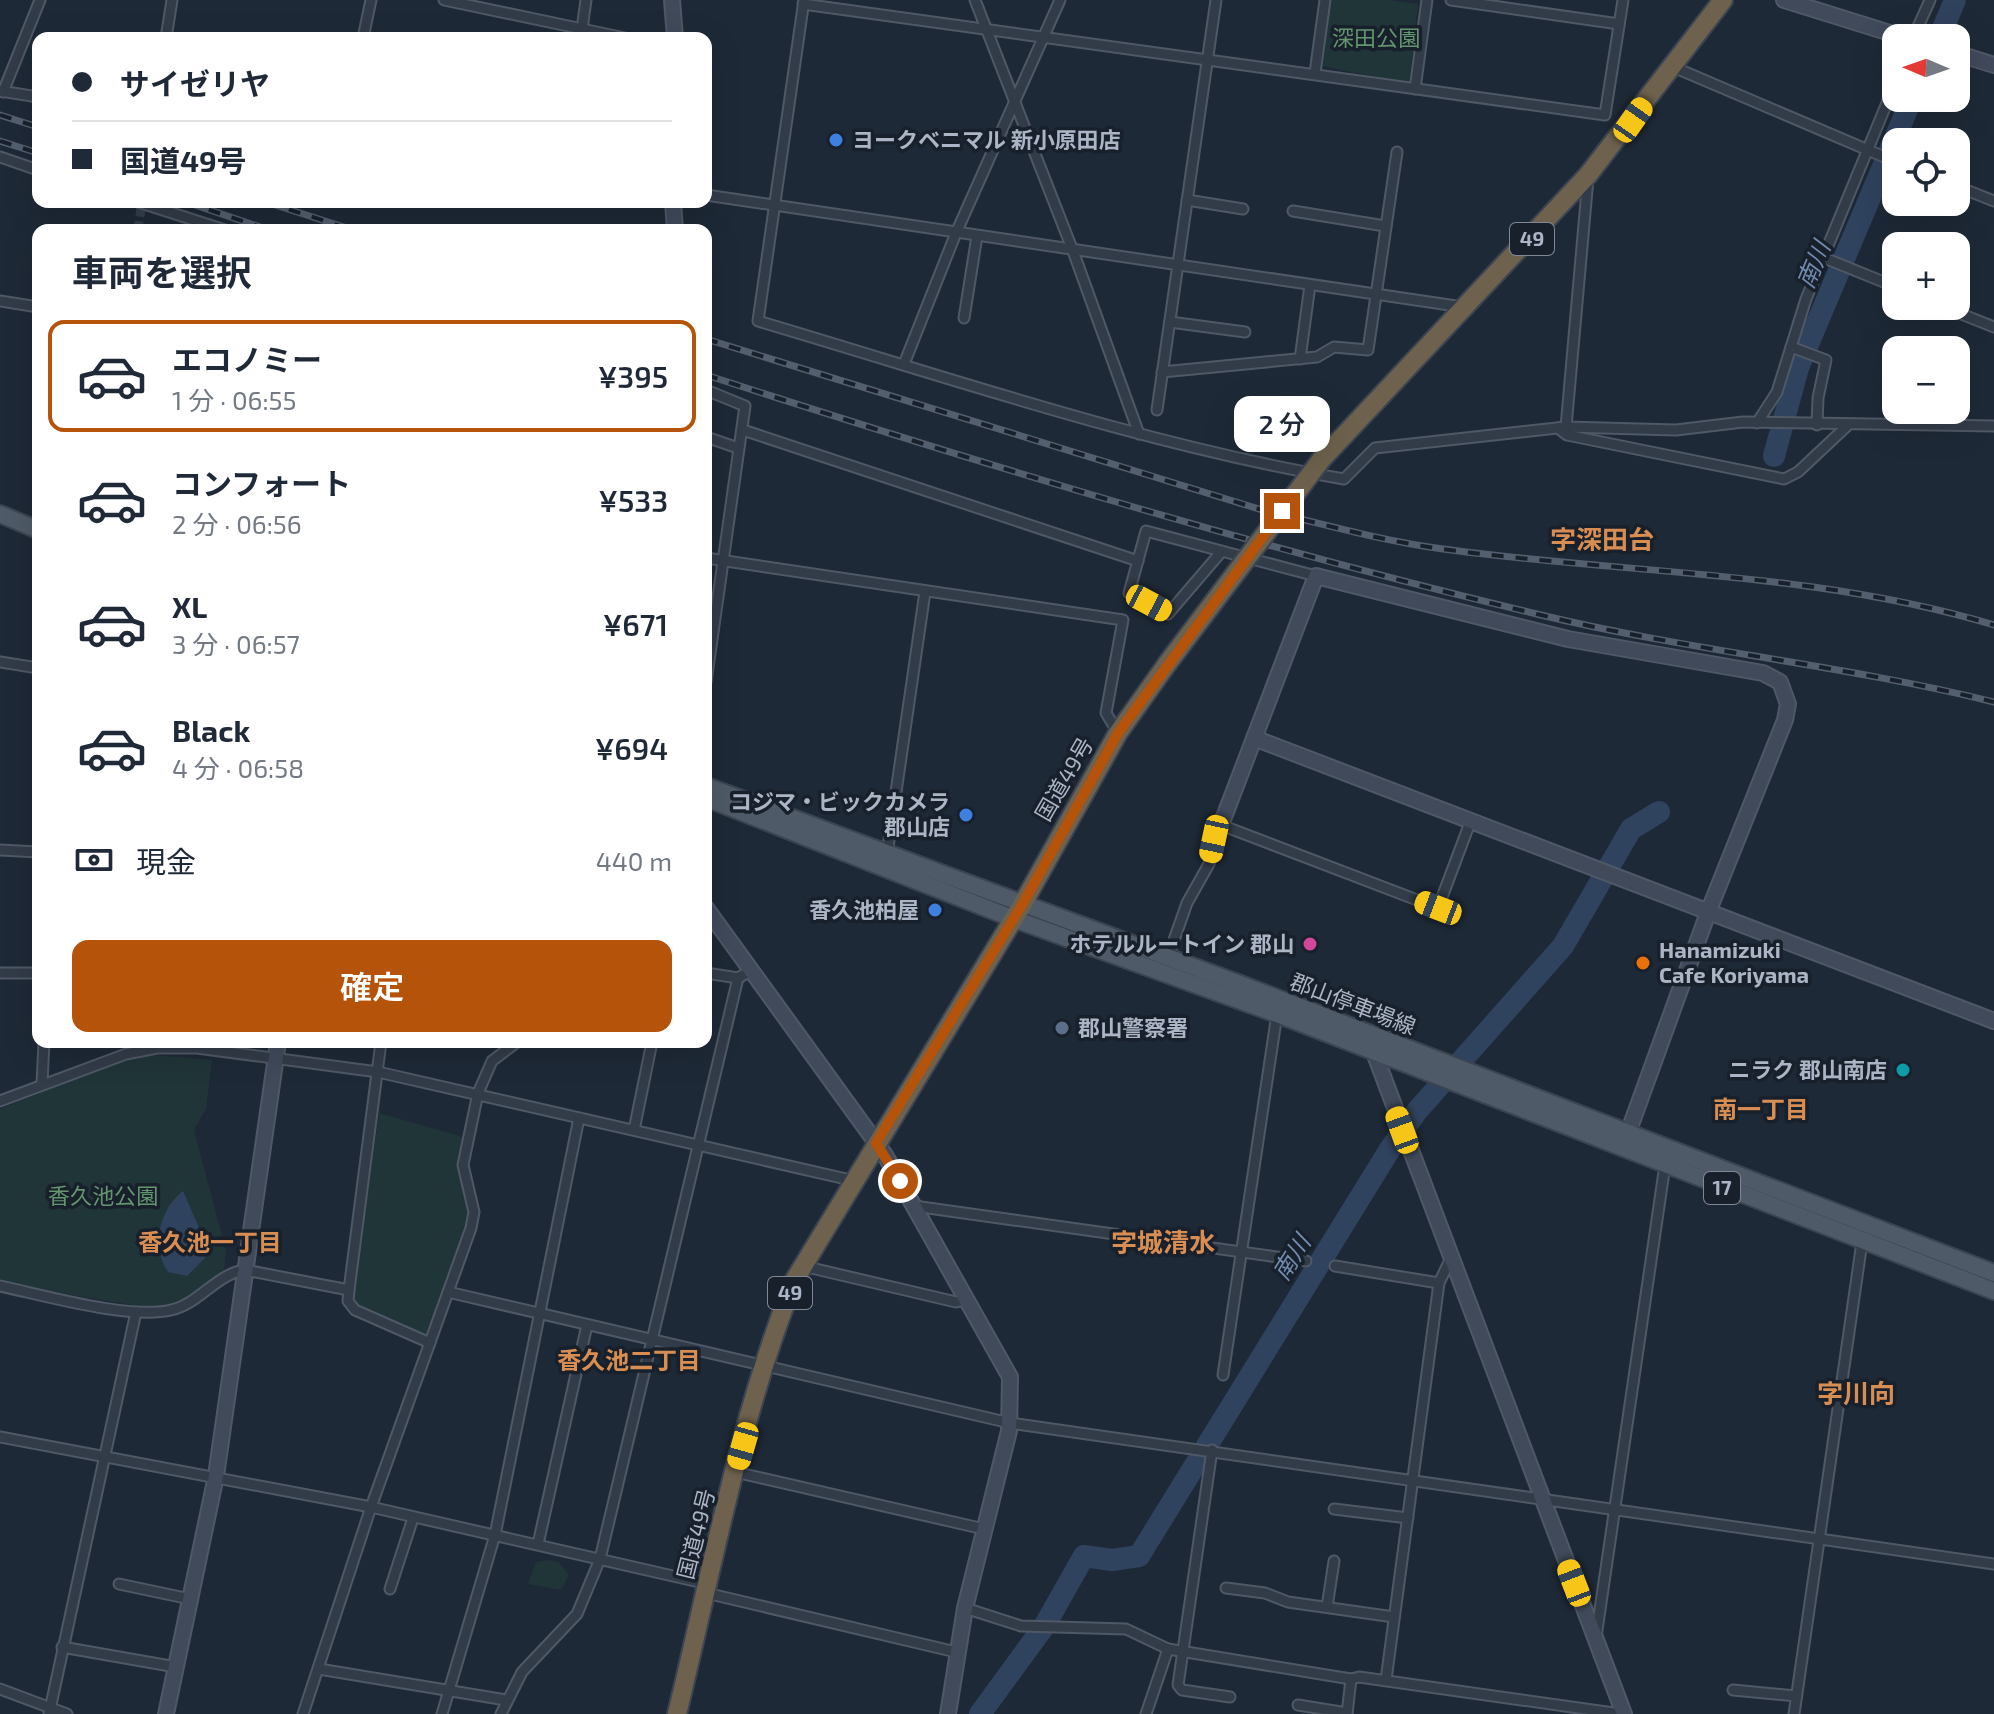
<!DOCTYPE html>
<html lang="ja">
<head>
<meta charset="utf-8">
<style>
  :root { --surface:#fff; --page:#f6f6f7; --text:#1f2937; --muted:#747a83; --line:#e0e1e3; --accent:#b45309 }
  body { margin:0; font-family:"Exo 2","Noto Sans JP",sans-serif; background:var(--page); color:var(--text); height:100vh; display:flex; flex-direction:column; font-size:30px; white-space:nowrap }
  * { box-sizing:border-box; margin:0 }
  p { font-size:26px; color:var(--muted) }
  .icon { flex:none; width:44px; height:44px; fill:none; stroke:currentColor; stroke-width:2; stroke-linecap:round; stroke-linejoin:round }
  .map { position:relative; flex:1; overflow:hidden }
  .drawer { position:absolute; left:32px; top:224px; width:680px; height:824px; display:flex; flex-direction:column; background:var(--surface); border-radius:16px; box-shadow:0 8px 32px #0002 }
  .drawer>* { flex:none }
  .guide { position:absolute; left:32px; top:32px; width:680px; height:176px; border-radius:16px; box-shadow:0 8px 32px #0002; display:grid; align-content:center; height:176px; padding:0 40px; background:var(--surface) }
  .needle { width:52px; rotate:272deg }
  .controls { position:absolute; left:1882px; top:24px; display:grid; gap:16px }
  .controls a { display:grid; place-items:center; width:88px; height:88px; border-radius:16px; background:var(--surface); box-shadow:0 8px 32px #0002; font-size:40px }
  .end { position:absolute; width:36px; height:36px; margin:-18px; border:10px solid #b45309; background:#fff; box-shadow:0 0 0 4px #fff }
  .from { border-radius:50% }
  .bubble { position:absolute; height:56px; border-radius:16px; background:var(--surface); box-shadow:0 8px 32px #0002; font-size:26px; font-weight:600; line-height:56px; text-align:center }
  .car { position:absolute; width:24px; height:48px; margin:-24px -12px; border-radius:10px; box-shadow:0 0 6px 2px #0007; background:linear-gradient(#f5c518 24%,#345 0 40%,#f5c518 0 76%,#345 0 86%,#f5c518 0) }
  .guide b { display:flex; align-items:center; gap:28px; height:76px; font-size:30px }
  .guide b+b { border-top:2px solid var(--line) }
  .guide i { width:20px; height:20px; background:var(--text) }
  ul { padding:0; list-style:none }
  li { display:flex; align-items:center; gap:24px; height:112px; margin:0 16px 12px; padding:0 24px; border:4px solid transparent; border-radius:16px }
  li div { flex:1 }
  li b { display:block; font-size:30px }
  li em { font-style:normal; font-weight:600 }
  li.active { border-color:var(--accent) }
  li>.icon { width:72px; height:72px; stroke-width:1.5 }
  h2 { padding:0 40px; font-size:36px; line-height:96px }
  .pay { display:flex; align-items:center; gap:20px; height:88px; padding:0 40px; font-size:30px }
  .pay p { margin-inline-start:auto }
  .cta { display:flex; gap:16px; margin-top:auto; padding:16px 40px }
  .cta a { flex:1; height:92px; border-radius:16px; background:var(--accent); color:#fff; font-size:32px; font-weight:600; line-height:92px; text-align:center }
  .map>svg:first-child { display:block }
</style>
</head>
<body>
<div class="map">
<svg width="1994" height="1714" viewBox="0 0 1994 1714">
  <rect width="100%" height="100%" fill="#1e2937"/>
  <!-- green -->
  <g fill="#203538">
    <polygon points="1331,0 1389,0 1418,4 1409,84 1323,66"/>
    <polygon points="154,1055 212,1060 206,1109 194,1130 226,1251 224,1270 181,1302 155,1309 0,1283 0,1109 118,1062"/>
    <polygon points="379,1113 463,1137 459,1162 469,1211 467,1226 428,1335 358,1306 353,1299"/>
    <polygon points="548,1560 559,1562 569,1575 561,1590 528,1584 536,1562"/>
  </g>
  <!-- water -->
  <path fill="#2f425e" d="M183,1191L208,1248L205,1258L187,1276L168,1272C151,1247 159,1209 183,1191Z"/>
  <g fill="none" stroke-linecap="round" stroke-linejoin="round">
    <!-- river -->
    <g stroke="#2f425e" stroke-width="22">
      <polyline points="1939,38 1955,0"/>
      <polyline points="1774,456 1798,368 1912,98"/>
      <polyline points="980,1714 1045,1625 1084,1556 1112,1560 1139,1556 1390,1149 1417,1111 1563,946 1631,829 1659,812"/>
    </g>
    <!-- street-tunnel -->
    <polyline stroke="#333e4c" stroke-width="9" stroke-dasharray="9 4.5" stroke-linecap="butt" points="138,230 142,202"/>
    <defs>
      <g id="street">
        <polyline points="444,0 625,38"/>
        <path d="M804,0L758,321C951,378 1145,445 1344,479L1375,448L1566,427L1676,430L1743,422L1994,426"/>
        <polyline points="975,0 1073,251 1139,434"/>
        <polyline points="1451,0 1619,24"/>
        <polyline points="803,4 1605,115 1623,0"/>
        <polyline points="582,29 586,0"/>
        <polyline points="166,38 172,0"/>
        <polyline points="363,38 371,0"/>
        <polyline points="1913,38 1930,0"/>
        <polyline points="1671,66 1896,162"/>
        <polyline points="1315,73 1325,0"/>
        <polyline points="1415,89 1427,0"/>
        <polyline points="0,91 38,97"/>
        <polyline points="3,92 40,0"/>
        <polyline points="0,157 38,170"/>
        <polyline points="1956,186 1994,201"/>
        <polyline points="706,195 1463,307"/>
        <polyline points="1187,200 1243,209"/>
        <polyline points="138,202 225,230"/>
        <polyline points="1293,211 1385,226"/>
        <polyline points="1822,257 1896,287"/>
        <polyline points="0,301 38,307"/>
        <polyline points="1941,306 1994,327"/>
        <polyline points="964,318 977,236"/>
        <polyline points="1170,322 1245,332"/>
        <polyline points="1791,347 1826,360 1818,398 1817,425"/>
        <polyline points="1300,359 1310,285"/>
        <polyline points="904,364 956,233 1060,0"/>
        <polyline points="1162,372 1317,357 1334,347 1368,350 1397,152"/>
        <polyline points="706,390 745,406 706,682"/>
        <polyline points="1157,410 1216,0"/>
        <polyline points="1757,423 1777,392 1806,299 1896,81"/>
        <polyline points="1566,427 1588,179"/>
        <polyline points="1558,428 1567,435 1784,479 1798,472 1847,426"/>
        <polyline points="743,430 1138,561"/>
        <polyline points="706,437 738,448"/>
        <polyline points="1222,551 1168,614 1129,593 1146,531 1316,576"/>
        <polyline points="706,558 1123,620 1106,713 1118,733"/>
        <polyline points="0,662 38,668"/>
        <polyline points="0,850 38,852"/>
        <polyline points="887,854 925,592"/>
        <polyline points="1168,957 1187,903 1209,864 1221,825 1438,908 1471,820"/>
        <polyline points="0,973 38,973"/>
        <polyline points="706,973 738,978 752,970"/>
        <polyline points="42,1083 44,1042"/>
        <polyline points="0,1101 126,1054 157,1048 197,1048 378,1072 855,1181"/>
        <polyline points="634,1130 652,1042"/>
        <polyline points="914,1206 1306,1261"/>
        <polyline points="803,1266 956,1302 968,1299"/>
        <polyline points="1335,1266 1439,1283"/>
        <path d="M0,1286C43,1295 130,1320 171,1310C199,1304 216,1274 245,1270L349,1290L381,1042"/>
        <polyline points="349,1290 348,1301 355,1310 430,1343"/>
        <polyline points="448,1292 1010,1423 1994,1564"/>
        <polyline points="1223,1375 1277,1014"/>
        <polyline points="0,1437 371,1507 708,1584"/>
        <polyline points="1212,1450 1178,1685 1182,1690 1230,1697"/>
        <polyline points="735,1472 984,1529"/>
        <polyline points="1334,1509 1408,1518"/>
        <polyline points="538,1544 587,1325"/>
        <polyline points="119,1584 190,1599"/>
        <polyline points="1226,1588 1265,1593 1288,1602 1394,1617"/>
        <polyline points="390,1589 413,1518"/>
        <polyline points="706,1593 956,1652"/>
        <polyline points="1327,1607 1334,1561"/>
        <polyline points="965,1608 1021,1626 1126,1629 1168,1649 1351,1679 1359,1677 1621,1714"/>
        <polyline points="1596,1637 1665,1165"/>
        <polyline points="62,1647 176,1667"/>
        <polyline points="319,1669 506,1700"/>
        <polyline points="1386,1680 1439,1283 1451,1258"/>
        <polyline points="0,1689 67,1714"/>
        <polyline points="1733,1690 1796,1696"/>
        <polyline points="1298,1705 1347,1713"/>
        <polyline points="49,1714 136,1312"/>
        <polyline points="303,1714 371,1507 471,1228 474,1212 463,1165 478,1093 492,1061 517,1042"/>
        <polyline points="442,1714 495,1535 579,1118"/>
        <polyline points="501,1714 522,1672 577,1614 600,1559 738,978"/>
        <polyline points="1146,1714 1168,1649"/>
        <polyline points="1347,1714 1351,1679"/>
        <polyline points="1794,1714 1862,1242"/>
      </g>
      <g id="secondary">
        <polyline points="672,0 675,38"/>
        <polyline points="1784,0 1906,38"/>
        <polyline points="1956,53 1994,65"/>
        <polyline points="673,202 675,230"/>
        <polyline points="1254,738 1994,1021"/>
        <polyline points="1221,825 1316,576 1568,639 1763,673 1780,682 1788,704 1785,720 1709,910 1628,1133"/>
        <polyline points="706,908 885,1155 1010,1377 1009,1431 965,1608 948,1714"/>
        <polyline points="1378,1044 1375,1055 1624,1714"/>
        <polyline points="166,1714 216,1476 278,1042"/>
      </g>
      <g id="primary">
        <polyline points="0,514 38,530"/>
        <polyline points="706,786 1248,987 1994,1273"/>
        <polyline points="706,798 1014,919 1277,1014 1994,1291"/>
      </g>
      <g id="highway">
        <polyline points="1321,460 1588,175 1723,0"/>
        <path d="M677,1714C712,1570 739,1419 794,1281L1022,905L1118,733L1167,664"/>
      </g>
    </defs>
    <!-- street casing -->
    <use href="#street" stroke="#4f5866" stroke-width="13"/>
    <!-- secondary casing -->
    <use href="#secondary" stroke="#4f5866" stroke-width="18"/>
    <!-- primary casing -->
    <use href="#primary" stroke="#3b4451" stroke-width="20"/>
    <!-- highway casing -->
    <use href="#highway" stroke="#3d4552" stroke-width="22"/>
    <!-- street -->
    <use href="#street" stroke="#323b48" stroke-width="9"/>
    <!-- secondary -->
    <use href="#secondary" stroke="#404a5b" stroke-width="14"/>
    <!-- primary -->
    <use href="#primary" stroke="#4f5a68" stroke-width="16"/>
    <!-- highway -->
    <use href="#highway" stroke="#6e624e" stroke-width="18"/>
    <defs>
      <g id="rail">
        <polyline points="0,115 38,127"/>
        <polyline points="0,141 38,153"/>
        <polyline points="186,202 269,230"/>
        <polyline points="266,202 353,230"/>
        <path d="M706,339L1259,509C1320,523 1381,541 1443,549C1627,574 1815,571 1994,625"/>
        <path d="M706,375C982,464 1258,548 1541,615C1691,651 1844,665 1994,702"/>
      </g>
    </defs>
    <!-- rail casing -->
    <use href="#rail" stroke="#535f6f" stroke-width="7"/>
    <!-- rail -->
    <use href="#rail" stroke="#18202c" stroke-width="4" stroke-dasharray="12" stroke-linecap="butt"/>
    <defs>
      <polyline id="highway-bridge" points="1167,664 1321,460"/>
    </defs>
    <!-- highway-bridge casing -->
    <use href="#highway-bridge" stroke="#3d4552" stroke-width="22" stroke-linecap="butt"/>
    <!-- highway-bridge -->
    <use href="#highway-bridge" stroke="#6e624e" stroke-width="18"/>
  </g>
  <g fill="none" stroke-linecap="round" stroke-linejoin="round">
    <!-- route -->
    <polyline stroke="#b45309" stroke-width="10" points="900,1181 876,1143 1022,905 1118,733 1282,511"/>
  </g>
  <!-- markers -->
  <g fill="#3f7fe0" stroke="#18202c" stroke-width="3">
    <circle cx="836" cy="140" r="8"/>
    <circle cx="966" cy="815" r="8"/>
    <circle cx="935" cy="910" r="8"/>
  </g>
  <circle fill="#d1479c" stroke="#18202c" stroke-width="3" cx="1310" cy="944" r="8"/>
  <circle fill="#e8710a" stroke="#18202c" stroke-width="3" cx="1643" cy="963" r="8"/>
  <circle fill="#5c6f8a" stroke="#18202c" stroke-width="3" cx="1062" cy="1028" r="8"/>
  <circle fill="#0f9aa8" stroke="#18202c" stroke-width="3" cx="1903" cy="1070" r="8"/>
  <g text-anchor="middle" stroke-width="7" stroke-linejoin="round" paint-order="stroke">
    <!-- shield labels -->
    <g fill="#18202c" stroke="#808897" stroke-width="2">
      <rect x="1510" y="223" width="44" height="32" rx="6"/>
      <rect x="1704" y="1172" width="36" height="32" rx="6"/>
      <rect x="768" y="1277" width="44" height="32" rx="6"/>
    </g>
    <g font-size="20" font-weight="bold" fill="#acb5c5">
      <text x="1532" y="246">49</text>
      <text x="1722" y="1195">17</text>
      <text x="790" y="1300">49</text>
    </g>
    <!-- park labels -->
    <g font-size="22" fill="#63966f" stroke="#18202c">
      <text x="1376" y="46">深田公園</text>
      <text x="103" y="1204">香久池公園</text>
    </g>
    <!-- poi labels -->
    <g font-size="22" font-weight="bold" fill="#acb5c5" stroke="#18202c" text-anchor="end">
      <text x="852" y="148" text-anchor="start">ヨークベニマル 新小原田店</text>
      <text x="950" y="810">コジマ・ビックカメラ<tspan x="950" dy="25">郡山店</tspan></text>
      <text x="919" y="918">香久池柏屋</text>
      <text x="1294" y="952">ホテルルートイン 郡山</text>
      <text x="1659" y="958" text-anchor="start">Hanamizuki<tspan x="1659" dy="25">Cafe Koriyama</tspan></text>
      <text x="1078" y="1036" text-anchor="start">郡山警察署</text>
      <text x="1887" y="1078">ニラク 郡山南店</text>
    </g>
    <!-- street labels -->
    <g font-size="22" fill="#acb5c5" stroke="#18202c">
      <text transform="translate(1064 779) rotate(-60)" y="8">国道49号</text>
      <text transform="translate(1353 1004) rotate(21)" y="8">郡山停車場線</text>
      <text transform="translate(696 1534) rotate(-76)" y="8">国道49号</text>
    </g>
    <!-- water labels -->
    <g font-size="24" font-style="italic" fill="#728caf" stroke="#18202c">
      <text transform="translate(1814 265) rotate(-67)" y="8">南川</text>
      <text transform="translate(1292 1258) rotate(-58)" y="8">南川</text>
    </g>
    <!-- neighbourhood labels -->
    <g font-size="24" font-weight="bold" fill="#d88e53" stroke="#18202c">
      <text x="1761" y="1118">南一丁目</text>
      <text x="210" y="1251">香久池一丁目</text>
      <text x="629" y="1369">香久池二丁目</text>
    </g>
    <!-- quarter labels -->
    <g font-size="26" font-weight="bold" fill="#d88e53" stroke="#18202c">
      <text x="1602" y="549">字深田台</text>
      <text x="1163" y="1252">字城清水</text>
      <text x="1856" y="1403">字川向</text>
    </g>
  </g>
</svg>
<div class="controls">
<a><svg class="needle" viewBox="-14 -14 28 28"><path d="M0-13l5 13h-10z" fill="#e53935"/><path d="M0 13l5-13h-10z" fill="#747a83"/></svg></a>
<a><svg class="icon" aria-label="locate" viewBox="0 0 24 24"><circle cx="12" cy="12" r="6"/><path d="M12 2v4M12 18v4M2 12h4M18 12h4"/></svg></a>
<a>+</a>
<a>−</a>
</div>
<i class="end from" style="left:900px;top:1181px"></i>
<i class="end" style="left:1282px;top:511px"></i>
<div class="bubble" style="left:1234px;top:396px;width:96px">2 分</div>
<i class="car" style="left:1633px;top:120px;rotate:35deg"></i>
<i class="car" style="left:1149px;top:603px;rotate:118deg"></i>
<i class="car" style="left:1214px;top:839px;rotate:192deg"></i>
<i class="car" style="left:1438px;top:908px;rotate:291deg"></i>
<i class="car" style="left:1402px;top:1130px;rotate:340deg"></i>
<i class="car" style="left:743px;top:1446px;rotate:196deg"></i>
<i class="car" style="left:1574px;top:1583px;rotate:339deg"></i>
<div class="guide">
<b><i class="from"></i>サイゼリヤ</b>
<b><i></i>国道49号</b>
</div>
<section class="drawer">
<h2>車両を選択</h2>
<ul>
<li class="active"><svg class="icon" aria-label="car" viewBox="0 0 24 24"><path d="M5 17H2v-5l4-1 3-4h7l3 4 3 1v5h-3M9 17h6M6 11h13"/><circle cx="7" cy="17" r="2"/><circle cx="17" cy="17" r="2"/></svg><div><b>エコノミー</b><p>1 分 · 06:55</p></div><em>¥395</em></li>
<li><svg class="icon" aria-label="car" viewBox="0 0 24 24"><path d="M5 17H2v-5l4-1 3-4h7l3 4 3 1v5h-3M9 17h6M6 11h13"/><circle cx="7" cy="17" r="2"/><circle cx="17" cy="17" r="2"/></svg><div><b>コンフォート</b><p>2 分 · 06:56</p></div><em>¥533</em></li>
<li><svg class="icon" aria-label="car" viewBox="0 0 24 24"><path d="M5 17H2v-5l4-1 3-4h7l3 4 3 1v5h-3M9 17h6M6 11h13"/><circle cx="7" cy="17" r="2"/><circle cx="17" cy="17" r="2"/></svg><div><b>XL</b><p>3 分 · 06:57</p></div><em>¥671</em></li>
<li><svg class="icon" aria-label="car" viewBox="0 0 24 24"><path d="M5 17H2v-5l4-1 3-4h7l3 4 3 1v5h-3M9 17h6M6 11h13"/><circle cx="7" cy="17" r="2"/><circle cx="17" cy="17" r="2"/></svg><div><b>Black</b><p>4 分 · 06:58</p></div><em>¥694</em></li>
</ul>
<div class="pay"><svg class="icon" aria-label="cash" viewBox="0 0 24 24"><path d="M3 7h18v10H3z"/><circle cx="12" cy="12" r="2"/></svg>現金<p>440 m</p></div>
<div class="cta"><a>確定</a></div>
</section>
</div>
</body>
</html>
